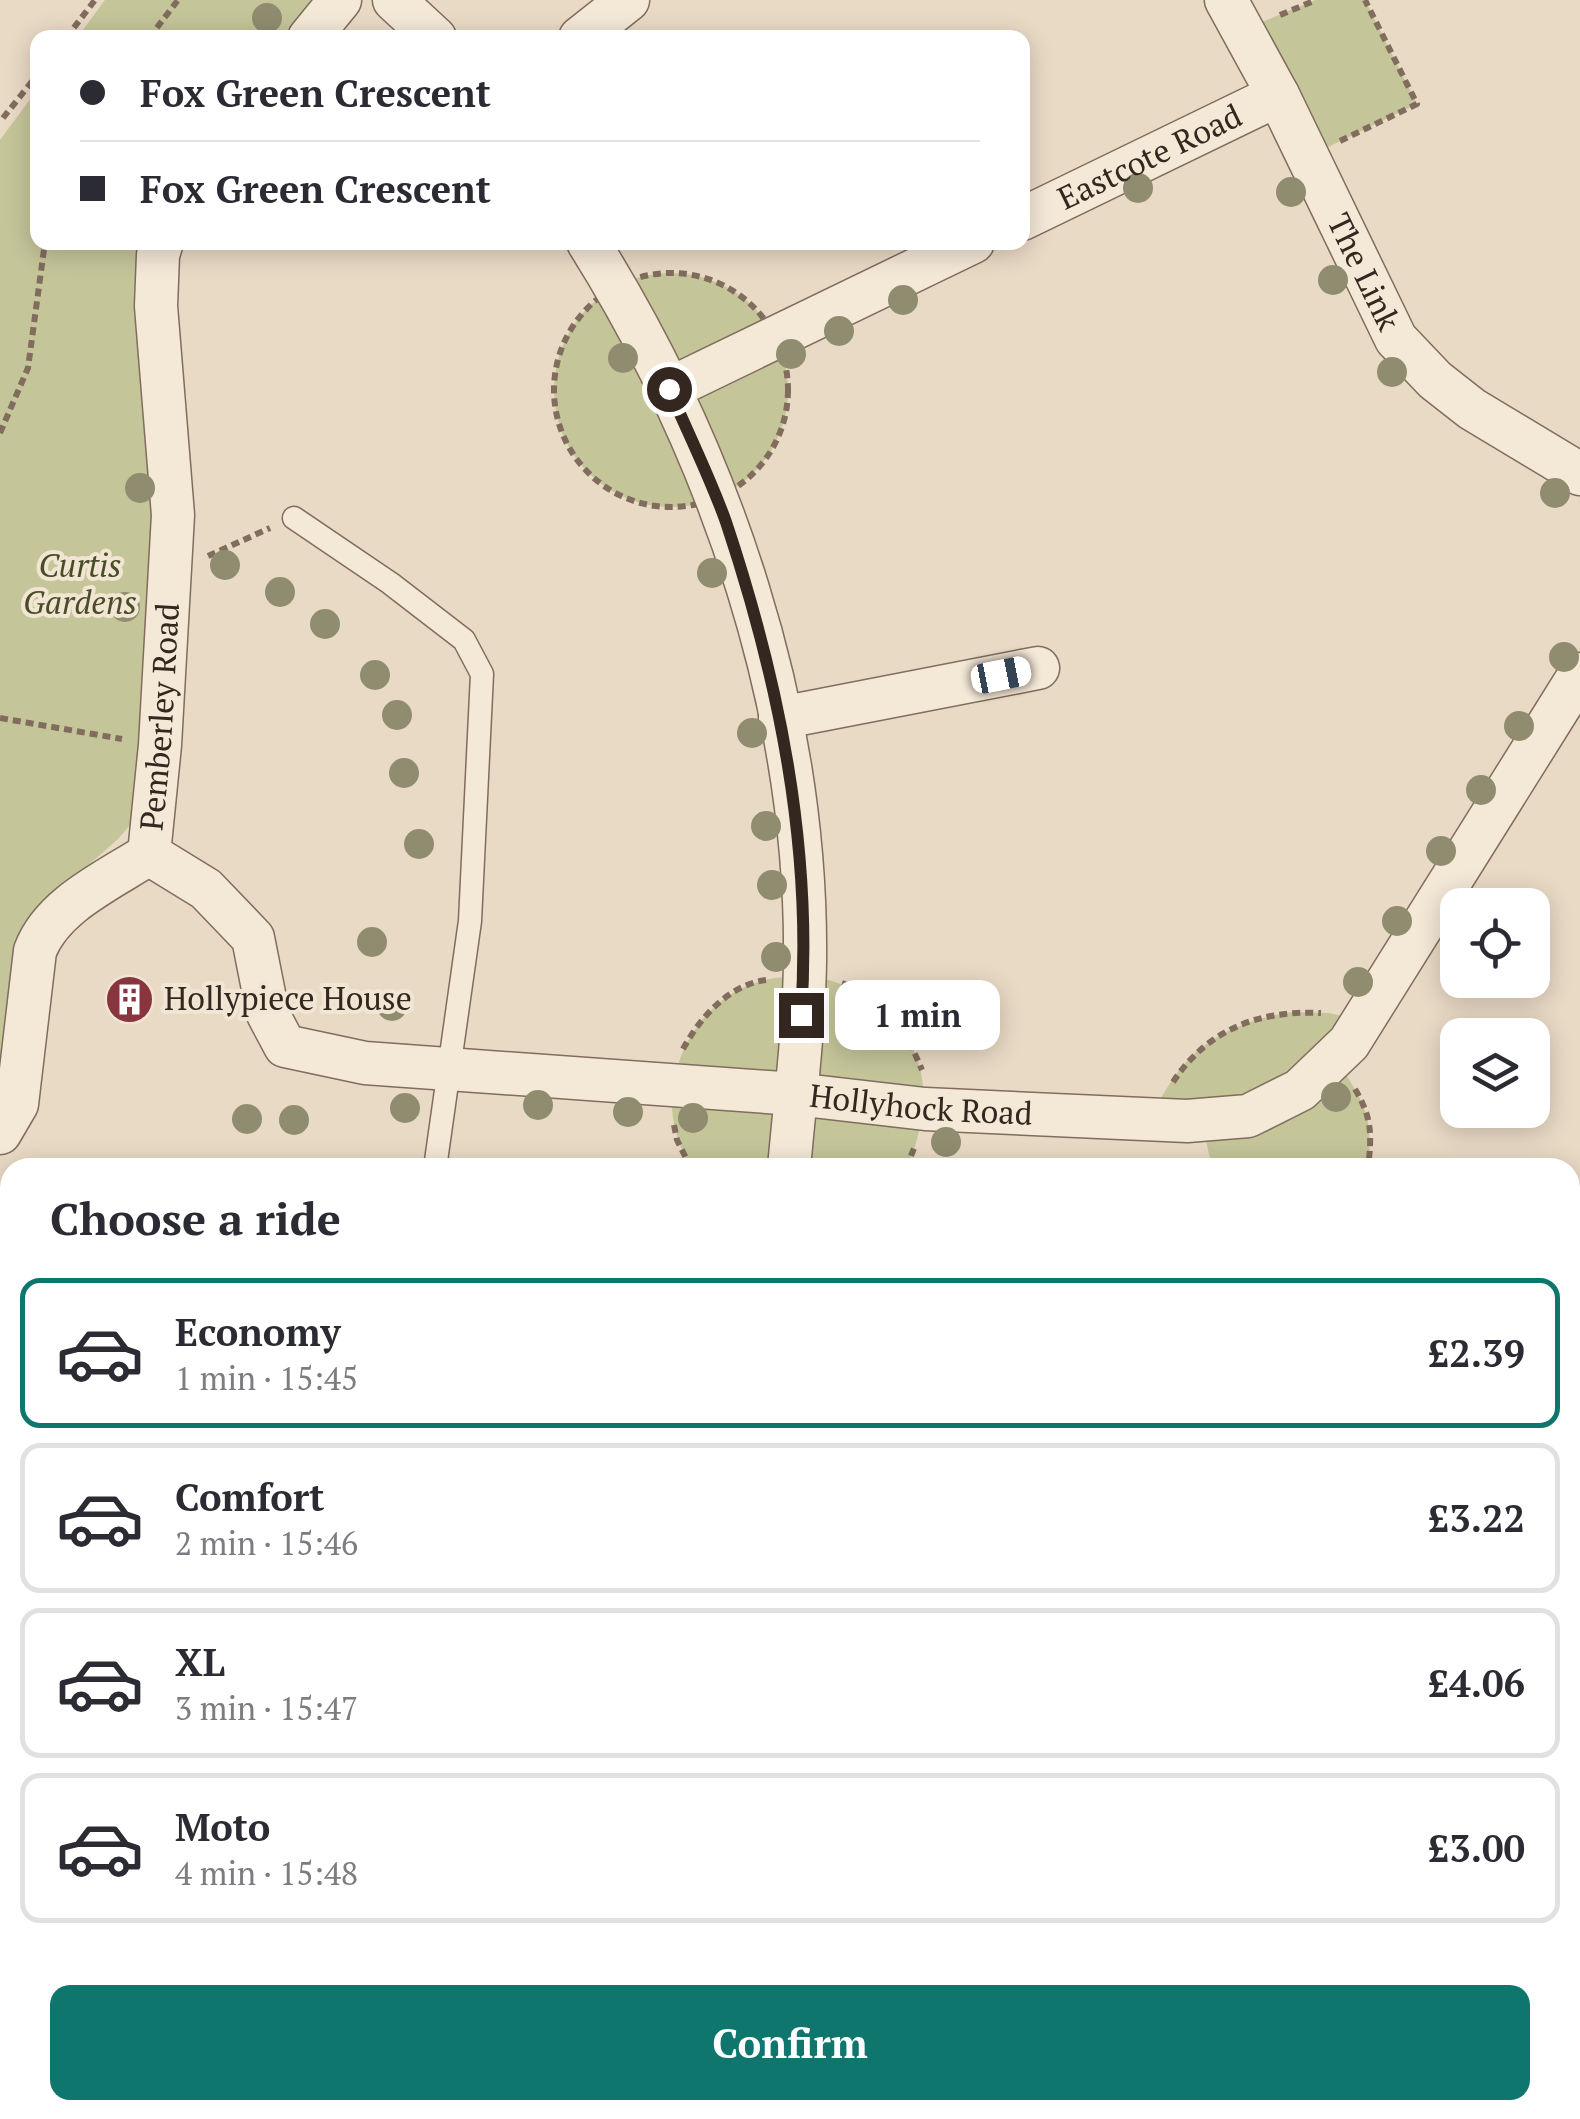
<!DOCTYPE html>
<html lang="en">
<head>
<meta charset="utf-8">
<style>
  :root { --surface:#fff; --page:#f7f7f7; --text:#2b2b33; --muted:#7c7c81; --line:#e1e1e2; --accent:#0f766e }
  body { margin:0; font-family:"PT Serif",serif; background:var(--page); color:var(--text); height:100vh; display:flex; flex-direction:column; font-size:38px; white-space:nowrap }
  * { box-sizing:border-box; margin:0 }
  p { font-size:32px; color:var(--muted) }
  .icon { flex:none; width:55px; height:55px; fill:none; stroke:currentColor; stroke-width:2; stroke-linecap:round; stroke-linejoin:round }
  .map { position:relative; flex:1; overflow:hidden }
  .panel { position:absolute; left:0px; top:1158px; width:1580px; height:962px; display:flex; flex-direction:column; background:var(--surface); border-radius:30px 30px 0 0; box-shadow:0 5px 25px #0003 }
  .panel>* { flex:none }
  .hud { position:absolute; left:30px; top:30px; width:1000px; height:220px; border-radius:20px; box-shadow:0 5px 25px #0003; display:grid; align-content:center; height:220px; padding:0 50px; background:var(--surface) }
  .buttons { position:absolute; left:1440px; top:888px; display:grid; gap:20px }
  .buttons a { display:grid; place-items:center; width:110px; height:110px; border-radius:20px; background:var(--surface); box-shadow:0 5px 25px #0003; font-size:50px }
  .end { position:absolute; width:45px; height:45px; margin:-22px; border:12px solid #33271f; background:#fff; box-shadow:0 0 0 5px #fff }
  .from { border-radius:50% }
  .bubble { position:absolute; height:70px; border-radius:20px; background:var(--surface); box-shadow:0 5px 25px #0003; font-size:32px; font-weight:600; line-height:70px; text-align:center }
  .car { position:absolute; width:30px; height:60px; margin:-30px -15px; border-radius:12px; box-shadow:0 0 8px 2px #0007; background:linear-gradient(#fff 24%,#345 0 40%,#fff 0 76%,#345 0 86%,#fff 0) }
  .hud b { display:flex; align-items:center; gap:35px; height:95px; font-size:38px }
  .hud b+b { border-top:2px solid var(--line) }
  .hud i { width:25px; height:25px; background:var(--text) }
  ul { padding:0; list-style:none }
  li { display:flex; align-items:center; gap:30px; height:150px; margin:0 20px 15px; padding:0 30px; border:5px solid var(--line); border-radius:20px }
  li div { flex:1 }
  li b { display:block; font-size:38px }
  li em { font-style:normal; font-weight:600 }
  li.on { border-color:var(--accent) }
  li>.icon { width:90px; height:90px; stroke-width:1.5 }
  h2 { padding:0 50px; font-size:45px; line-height:120px }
  .action { display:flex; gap:20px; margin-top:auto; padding:20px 50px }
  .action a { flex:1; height:115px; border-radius:20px; background:var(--accent); color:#fff; font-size:40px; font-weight:600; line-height:115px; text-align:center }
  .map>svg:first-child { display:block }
</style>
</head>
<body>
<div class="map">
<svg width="1580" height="2119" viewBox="0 0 1580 2119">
  <rect width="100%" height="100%" fill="#e9dac5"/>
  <!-- green -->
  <g fill="#c5c59a">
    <polygon points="105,0 317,0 290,37 77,38"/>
    <polygon points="1315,0 1365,0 1417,104 1322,150 1260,23"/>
    <polygon points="37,90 38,242 150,243 159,576 137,817 118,839 24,922 0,1079 0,140"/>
    <circle cx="671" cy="390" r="117"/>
    <path d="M804,975C882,985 941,1050 919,1131C916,1144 913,1156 906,1167L690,1168C681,1148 673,1130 672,1108C670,1055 704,998 758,982C772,977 789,977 804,975Z"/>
    <path d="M1292,1012L1328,1013L1363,1020L1336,1058C1363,1103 1374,1113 1368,1167H1212L1201,1120H1147C1160,1101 1171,1078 1187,1061C1214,1032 1253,1018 1292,1012Z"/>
    <polygon points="0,1702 10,1726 10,1889 0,1920"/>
    <polygon points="28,2110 122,2110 134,2119 31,2119"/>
    <polygon points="1121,2110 1314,2110 1306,2119 1116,2119"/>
  </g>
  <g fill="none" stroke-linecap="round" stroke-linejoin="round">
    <defs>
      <g id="lane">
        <polyline points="294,518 390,583 464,640 482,674 470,921 435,1168"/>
        <polyline points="0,1656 10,1651"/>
      </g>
      <g id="street">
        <polyline points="394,0 435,38"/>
        <path id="s1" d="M1226,0L1278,95L1396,339L1435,380L1472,409L1580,474"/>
        <polyline points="309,38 340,0"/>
        <polyline points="580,38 628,0"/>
        <path id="s2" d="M1022,219L1278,95"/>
        <path d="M588,242C721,454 808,711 805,962C804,1031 795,1100 789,1168"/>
        <polyline points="669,389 973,242"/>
        <polyline points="780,718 1038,668"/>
        <path id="s3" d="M149,854L206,889L253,938L268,1014L285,1046L365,1063L795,1094L925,1109L1187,1121L1248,1116L1300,1090L1349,1043L1580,674"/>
        <path id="s4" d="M0,1133L17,1104L35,951C52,905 109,880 149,854L160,745L173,515L156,306L158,255L162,242"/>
        <polyline points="0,1677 10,1700"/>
        <polyline points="0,1996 10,1949"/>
        <polyline points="0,2059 10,2101"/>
        <polyline points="205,2119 217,2110"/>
      </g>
      <g id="secondary">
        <polyline points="1570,1742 1580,1732"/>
        <polyline points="806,2119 818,2110"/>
      </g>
    </defs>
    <!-- lane casing -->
    <use href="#lane" stroke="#816c5d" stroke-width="25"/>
    <!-- street casing -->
    <use href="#street" stroke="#816c5d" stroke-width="45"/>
    <!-- secondary casing -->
    <use href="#secondary" stroke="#634e40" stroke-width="58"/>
    <!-- path -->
    <g stroke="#816c5d" stroke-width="6" stroke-dasharray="8 5" stroke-linecap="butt">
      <polyline points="1280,15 1316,0"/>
      <polyline points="66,38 95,0"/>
      <polyline points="149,38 178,0"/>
      <polyline points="3,118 38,74"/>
      <polyline points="1340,141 1417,104 1365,0"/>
      <circle cx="671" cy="390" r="117"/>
      <polyline points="0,433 28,368 45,242"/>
      <polyline points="208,556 270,528"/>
      <polyline points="0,718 122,739"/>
      <path d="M842,983C884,998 906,1031 922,1070"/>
      <path d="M683,1049C700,1018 728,985 766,980"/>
      <path d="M1173,1082C1208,1029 1259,1010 1321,1013"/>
      <path d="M1355,1089C1372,1118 1372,1134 1368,1168"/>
      <polyline points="674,1125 677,1140 691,1168"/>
      <polyline points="906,1168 915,1146"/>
      <polyline points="143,2110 162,2119"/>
      <polyline points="1272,2119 1281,2110"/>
    </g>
    <!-- lane -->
    <use href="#lane" stroke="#f4e8d7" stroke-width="22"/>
    <!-- street -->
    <use href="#street" stroke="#f4e8d7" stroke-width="42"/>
    <!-- secondary -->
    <use href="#secondary" stroke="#f4e8d7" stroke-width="55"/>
    <defs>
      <g id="rail">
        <polyline points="1570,1244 1580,1228"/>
        <polyline points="1570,1282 1580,1267"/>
        <polyline points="1010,2119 1015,2110"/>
        <polyline points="1033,2119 1039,2110"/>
      </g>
    </defs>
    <!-- rail casing -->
    <use href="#rail" stroke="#33271f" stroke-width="11"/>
    <!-- rail -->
    <use href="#rail" stroke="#f1e5d3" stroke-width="8" stroke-dasharray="22" stroke-linecap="butt"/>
  </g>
  <!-- trees -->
  <g fill="#908c6f">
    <circle cx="267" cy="18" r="15"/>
    <circle cx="1138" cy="188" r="15"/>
    <circle cx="1291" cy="192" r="15"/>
    <circle cx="1333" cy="280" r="15"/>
    <circle cx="903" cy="300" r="15"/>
    <circle cx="839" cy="331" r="15"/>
    <circle cx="791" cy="354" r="15"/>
    <circle cx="623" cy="358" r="15"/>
    <circle cx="1392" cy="372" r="15"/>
    <circle cx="140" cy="488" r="15"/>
    <circle cx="1555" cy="493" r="15"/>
    <circle cx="225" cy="565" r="15"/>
    <circle cx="712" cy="573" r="15"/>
    <circle cx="280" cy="592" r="15"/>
    <circle cx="125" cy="607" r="15"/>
    <circle cx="325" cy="624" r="15"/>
    <circle cx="1564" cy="657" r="15"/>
    <circle cx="375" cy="675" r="15"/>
    <circle cx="397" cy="715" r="15"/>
    <circle cx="1519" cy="726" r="15"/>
    <circle cx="752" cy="733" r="15"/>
    <circle cx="404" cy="773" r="15"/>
    <circle cx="1481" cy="790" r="15"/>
    <circle cx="766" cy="826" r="15"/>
    <circle cx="419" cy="844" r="15"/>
    <circle cx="1441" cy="851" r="15"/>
    <circle cx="772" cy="885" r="15"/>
    <circle cx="1397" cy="921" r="15"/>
    <circle cx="372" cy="942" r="15"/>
    <circle cx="776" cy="957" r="15"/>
    <circle cx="1358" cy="982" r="15"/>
    <circle cx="392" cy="1006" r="15"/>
    <circle cx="1336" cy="1097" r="15"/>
    <circle cx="538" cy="1105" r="15"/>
    <circle cx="405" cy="1108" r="15"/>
    <circle cx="628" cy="1112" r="15"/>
    <circle cx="693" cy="1118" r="15"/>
    <circle cx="247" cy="1119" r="15"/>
    <circle cx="294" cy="1120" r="15"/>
    <circle cx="946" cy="1142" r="15"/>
  </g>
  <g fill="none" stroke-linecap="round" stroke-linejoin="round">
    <!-- route -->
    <path stroke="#33271f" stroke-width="12" d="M669,389C688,433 710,477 726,522C779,681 813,847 801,1015"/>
  </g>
  <!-- icons -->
  <defs>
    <symbol id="building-disc" viewBox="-11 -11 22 22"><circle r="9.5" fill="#89343e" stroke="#f1e5d3"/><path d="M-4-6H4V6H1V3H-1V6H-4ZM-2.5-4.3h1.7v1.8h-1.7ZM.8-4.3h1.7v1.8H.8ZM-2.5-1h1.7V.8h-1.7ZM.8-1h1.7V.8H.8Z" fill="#fff"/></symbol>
  </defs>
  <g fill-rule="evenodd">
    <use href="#building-disc" x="102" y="972" width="55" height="55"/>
  </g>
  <g text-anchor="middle" stroke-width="8" stroke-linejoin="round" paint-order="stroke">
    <!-- street labels -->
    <g font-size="32" fill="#33271f" stroke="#f1e5d3">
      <text dy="11" stroke="none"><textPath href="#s2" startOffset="142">Eastcote Road</textPath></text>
      <text dy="11" stroke="none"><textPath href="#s1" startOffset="305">The Link</textPath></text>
      <text dy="11" stroke="none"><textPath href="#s4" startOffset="478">Pemberley Road</textPath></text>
      <text dy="11" stroke="none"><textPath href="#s3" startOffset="888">Hollyhock Road</textPath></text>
    </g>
    <!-- park labels -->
    <g font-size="32" font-style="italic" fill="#484d28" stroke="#f1e5d3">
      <text x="80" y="577">Curtis<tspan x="80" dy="37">Gardens</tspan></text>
    </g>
    <!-- poi labels -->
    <g font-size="32" fill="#33271f" stroke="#f1e5d3" text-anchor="start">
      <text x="164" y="1010">Hollypiece House</text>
    </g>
  </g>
</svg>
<div class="buttons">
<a><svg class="icon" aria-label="locate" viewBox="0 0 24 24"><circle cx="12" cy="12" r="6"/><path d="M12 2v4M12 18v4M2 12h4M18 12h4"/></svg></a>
<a><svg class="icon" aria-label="layers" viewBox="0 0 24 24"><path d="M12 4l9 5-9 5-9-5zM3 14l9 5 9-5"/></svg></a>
</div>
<i class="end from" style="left:669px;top:389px"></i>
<i class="end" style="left:801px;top:1015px"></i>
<div class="bubble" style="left:835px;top:980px;width:165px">1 min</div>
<i class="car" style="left:1001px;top:675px;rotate:79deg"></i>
<div class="hud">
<b><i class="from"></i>Fox Green Crescent</b>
<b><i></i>Fox Green Crescent</b>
</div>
<section class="panel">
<h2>Choose a ride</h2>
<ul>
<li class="on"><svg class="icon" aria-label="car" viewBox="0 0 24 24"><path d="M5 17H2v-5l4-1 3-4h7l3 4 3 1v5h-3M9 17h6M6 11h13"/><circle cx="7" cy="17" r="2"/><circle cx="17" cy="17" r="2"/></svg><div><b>Economy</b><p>1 min · 15:45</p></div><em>£2.39</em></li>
<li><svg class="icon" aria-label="car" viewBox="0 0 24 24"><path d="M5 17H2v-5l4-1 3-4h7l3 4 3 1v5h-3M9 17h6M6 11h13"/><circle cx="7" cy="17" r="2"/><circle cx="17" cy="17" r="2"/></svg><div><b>Comfort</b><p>2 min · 15:46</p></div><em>£3.22</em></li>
<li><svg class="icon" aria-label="car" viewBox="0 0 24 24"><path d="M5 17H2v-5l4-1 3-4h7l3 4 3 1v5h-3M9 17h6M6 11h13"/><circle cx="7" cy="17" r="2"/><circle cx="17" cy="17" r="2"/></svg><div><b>XL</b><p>3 min · 15:47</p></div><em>£4.06</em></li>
<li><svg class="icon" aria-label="car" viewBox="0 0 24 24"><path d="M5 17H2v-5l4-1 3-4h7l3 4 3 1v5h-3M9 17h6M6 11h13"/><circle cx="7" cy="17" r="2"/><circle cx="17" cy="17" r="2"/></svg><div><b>Moto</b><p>4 min · 15:48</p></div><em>£3.00</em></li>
</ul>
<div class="action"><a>Confirm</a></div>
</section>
</div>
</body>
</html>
